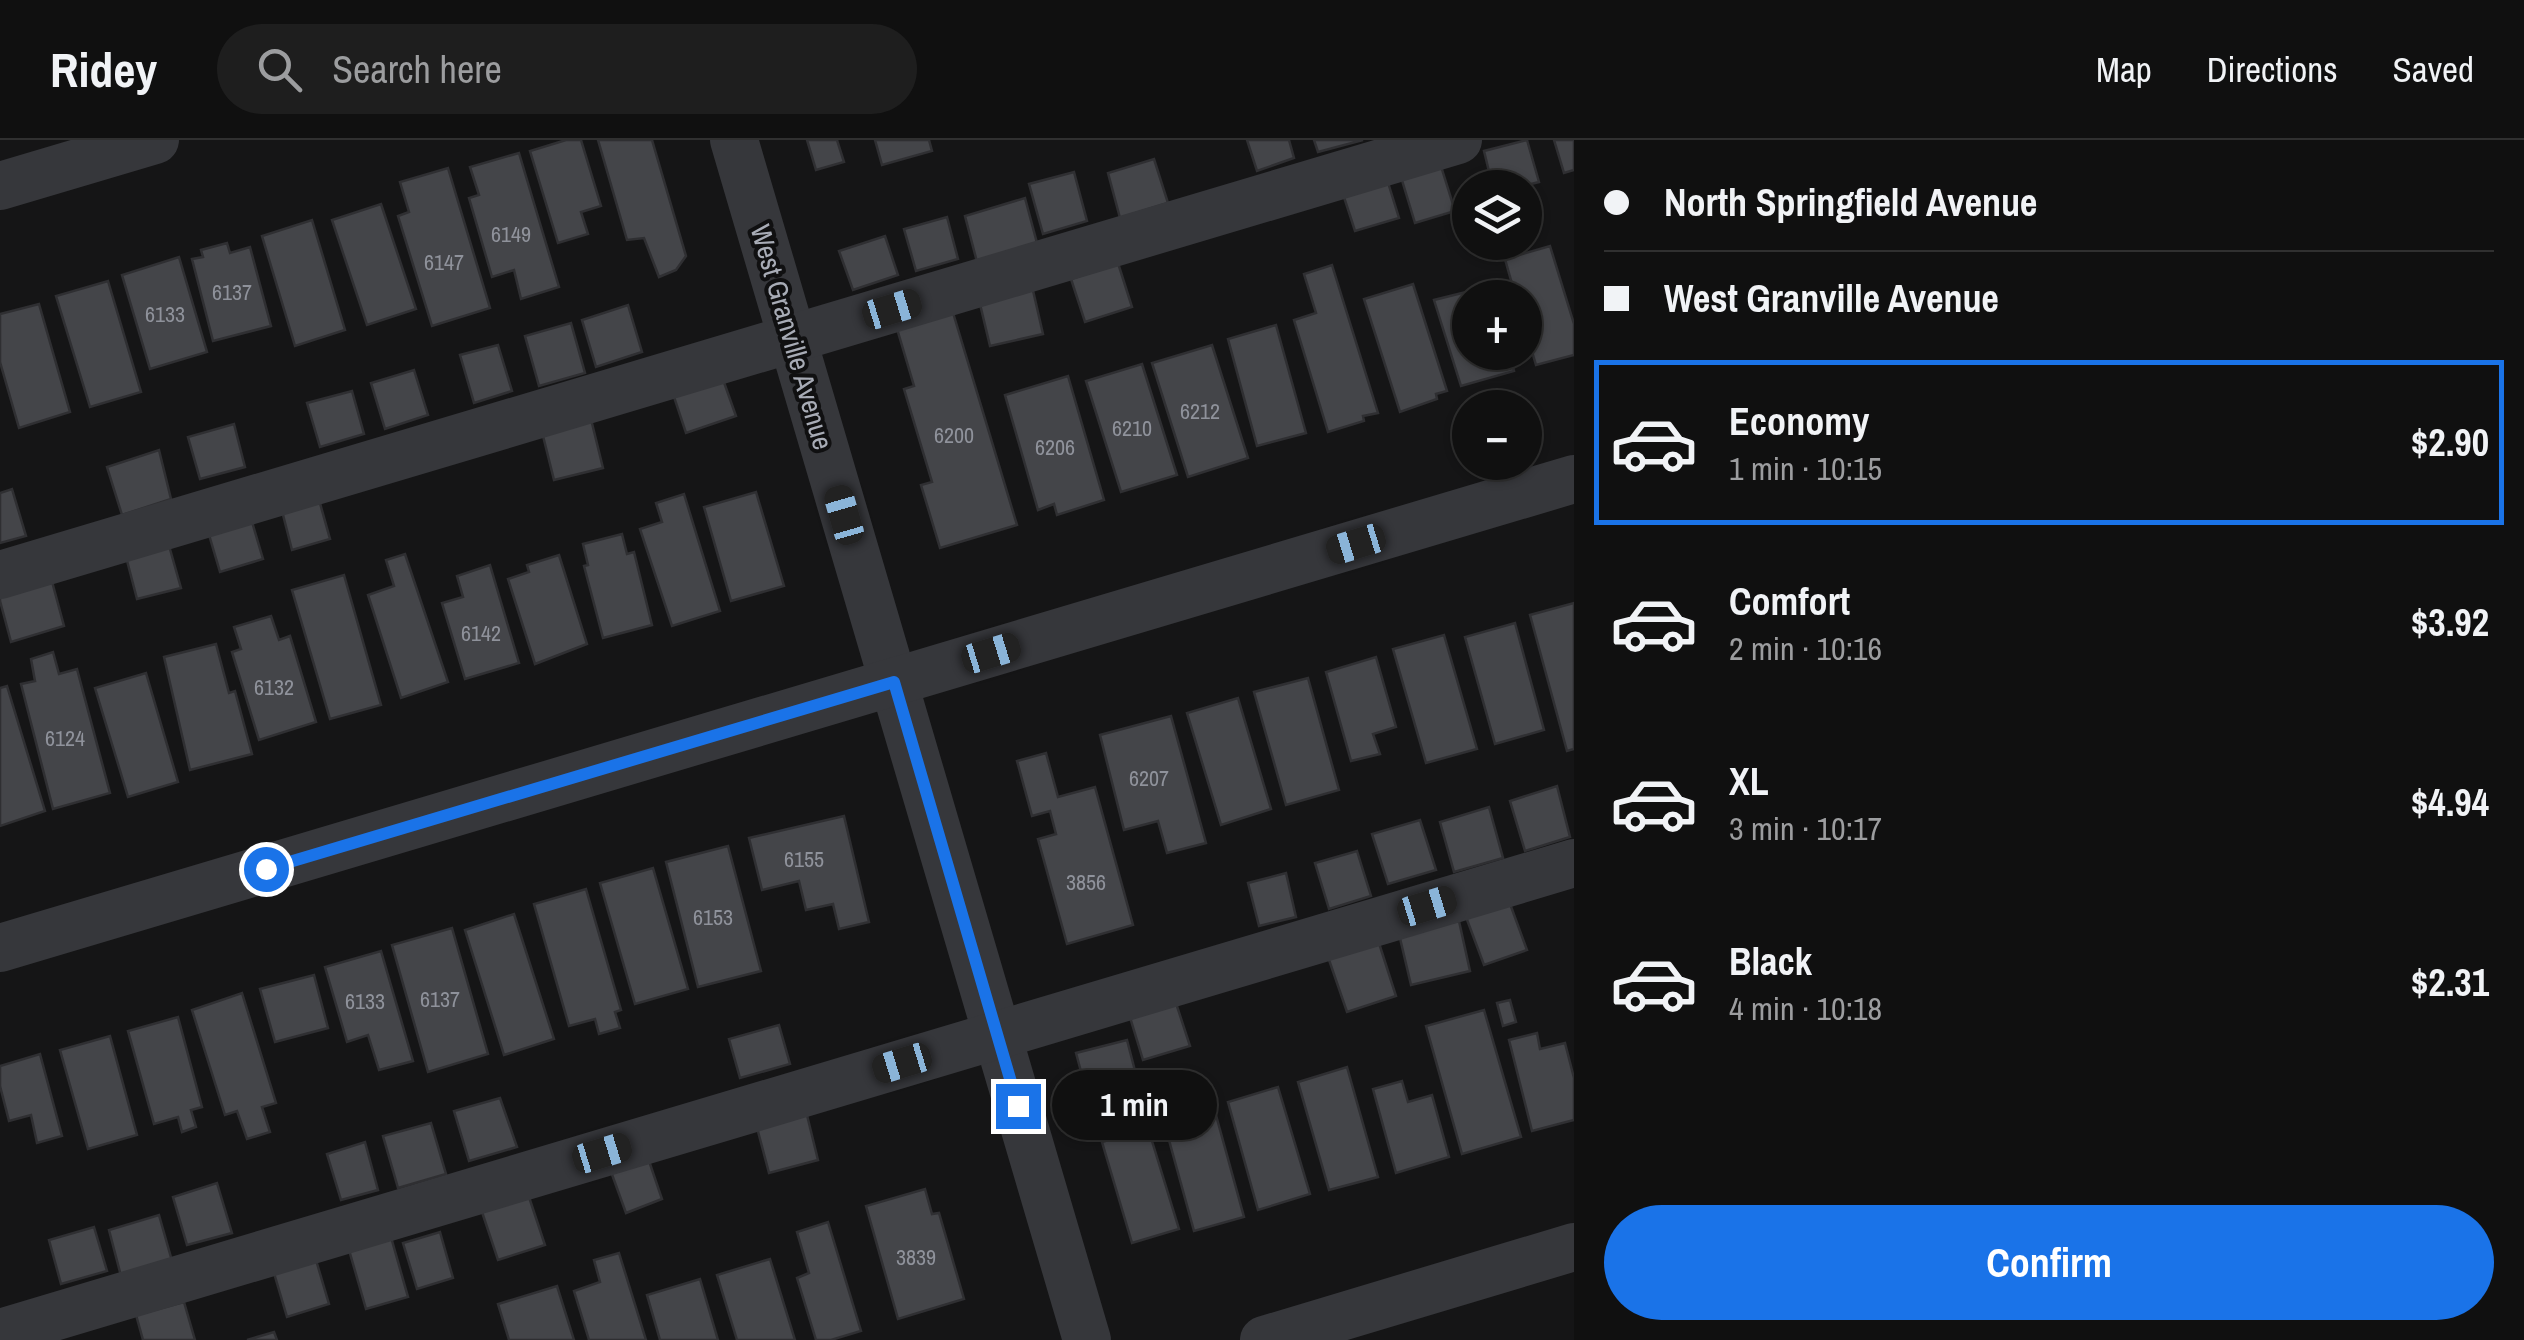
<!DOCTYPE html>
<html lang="en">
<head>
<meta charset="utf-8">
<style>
  :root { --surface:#101010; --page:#1e1e1e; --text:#f1f3f6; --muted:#9c9d9f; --line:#303030; --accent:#1a73e8 }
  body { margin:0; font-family:"Archivo Narrow",sans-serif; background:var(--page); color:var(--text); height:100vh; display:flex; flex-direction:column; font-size:38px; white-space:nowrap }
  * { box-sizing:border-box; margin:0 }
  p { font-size:32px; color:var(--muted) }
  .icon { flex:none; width:55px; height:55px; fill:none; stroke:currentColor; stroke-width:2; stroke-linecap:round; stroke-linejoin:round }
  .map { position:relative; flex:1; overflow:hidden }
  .details { display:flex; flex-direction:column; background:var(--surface); width:950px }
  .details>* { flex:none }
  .guide { display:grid; align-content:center; height:220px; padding:0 30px; background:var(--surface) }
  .controls { position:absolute; left:1452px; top:30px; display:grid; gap:20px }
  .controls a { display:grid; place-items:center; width:90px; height:90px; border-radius:50%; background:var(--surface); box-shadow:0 2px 8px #0004,0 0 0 2px var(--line); font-size:50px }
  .end { position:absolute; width:45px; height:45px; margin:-22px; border:12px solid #1a73e8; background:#fff; box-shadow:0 0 0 5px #fff }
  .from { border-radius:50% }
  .bubble { position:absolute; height:70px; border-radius:35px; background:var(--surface); box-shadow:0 2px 8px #0004,0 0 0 2px var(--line); font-size:32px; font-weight:700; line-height:70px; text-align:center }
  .car { position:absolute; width:30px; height:60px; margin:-30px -15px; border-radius:12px; box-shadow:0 0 8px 2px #0007; background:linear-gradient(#222 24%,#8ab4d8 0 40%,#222 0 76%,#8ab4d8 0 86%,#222 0) }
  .guide b { display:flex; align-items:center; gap:35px; height:95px; font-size:38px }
  .guide b+b { border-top:2px solid var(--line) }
  .guide i { width:25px; height:25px; background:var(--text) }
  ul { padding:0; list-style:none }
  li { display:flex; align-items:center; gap:30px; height:165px; margin:0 20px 15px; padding:0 10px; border:5px solid transparent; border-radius:0px }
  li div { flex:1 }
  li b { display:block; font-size:38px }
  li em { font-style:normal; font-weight:700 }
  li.current { border-color:var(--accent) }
  li>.icon { width:90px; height:90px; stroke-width:1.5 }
  .primary-button { display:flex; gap:20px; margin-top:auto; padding:20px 30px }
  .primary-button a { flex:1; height:115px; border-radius:60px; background:var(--accent); color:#fff; font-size:40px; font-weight:700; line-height:115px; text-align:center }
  header { display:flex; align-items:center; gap:60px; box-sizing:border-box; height:140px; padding:0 50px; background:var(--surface); border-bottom:2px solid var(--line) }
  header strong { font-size:48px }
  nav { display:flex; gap:55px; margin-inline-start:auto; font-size:35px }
  .search { width:700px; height:90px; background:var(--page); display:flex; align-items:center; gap:25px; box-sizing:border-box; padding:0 35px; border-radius:55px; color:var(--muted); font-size:38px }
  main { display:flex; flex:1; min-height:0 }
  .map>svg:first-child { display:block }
</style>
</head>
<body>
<header>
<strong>Ridey</strong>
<div class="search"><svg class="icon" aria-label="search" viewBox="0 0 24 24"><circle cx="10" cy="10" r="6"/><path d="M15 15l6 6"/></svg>Search here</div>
<nav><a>Map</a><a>Directions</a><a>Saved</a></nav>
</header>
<main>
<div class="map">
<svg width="1574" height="1200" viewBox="0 0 1574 1200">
  <rect width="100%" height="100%" fill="#151516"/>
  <!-- building -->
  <g fill="#444549" stroke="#2f2f32" stroke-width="2.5">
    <polygon points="566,0 581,0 601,66 581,72 588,94 558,103 530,11"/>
    <polygon points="598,0 652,0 686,116 676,130 659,137 644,98 627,100"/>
    <polygon points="807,0 837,0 844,22 816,30"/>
    <polygon points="875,0 929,0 932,11 882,25"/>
    <polygon points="1247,0 1289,0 1294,18 1257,31"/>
    <polygon points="1314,0 1363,0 1318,12"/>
    <polygon points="1527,0 1539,42 1515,48 1493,48 1484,11"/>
    <polygon points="1554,0 1574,0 1574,30 1564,33"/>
    <polygon points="519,13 559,147 521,159 514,130 492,137 469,58 479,55 470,27"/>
    <polygon points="1154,19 1168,63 1120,78 1108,33"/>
    <polygon points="1440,23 1455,71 1415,83 1401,37"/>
    <polygon points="448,28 490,168 432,186 398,76 409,72 400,42"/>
    <polygon points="1074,32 1087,81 1043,94 1029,44"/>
    <polygon points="1386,36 1399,78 1355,91 1342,51"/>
    <polygon points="1025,58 1037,103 977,122 965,76"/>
    <polygon points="381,64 416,169 367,185 332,80"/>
    <polygon points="947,77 958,119 916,131 904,89"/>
    <polygon points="312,80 345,190 295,206 262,96"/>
    <polygon points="885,96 898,135 853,150 839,111"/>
    <polygon points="227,103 230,113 250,107 271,186 213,201 192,119 203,117 201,110"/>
    <polygon points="1550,106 1574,184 1574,215 1536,225 1525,188 1525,158 1516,158 1505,119"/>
    <polygon points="179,117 207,212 150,229 122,135"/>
    <polygon points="1118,123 1132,167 1085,182 1071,139"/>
    <polygon points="1332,125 1378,273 1363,276 1364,281 1328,292 1294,180 1316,173 1304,134"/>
    <polygon points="108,141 141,252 90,267 56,156"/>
    <polygon points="1413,144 1447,251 1436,254 1437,259 1400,272 1364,159"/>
    <polygon points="1032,146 1043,194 990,206 979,160"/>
    <polygon points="1466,152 1470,163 1470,212 1508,212 1514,231 1461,246 1434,160"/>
    <polygon points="39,164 70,272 19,288 0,222 0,174"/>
    <polygon points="628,165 642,212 596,227 582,180"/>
    <polygon points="951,166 1017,385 940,408 921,345 932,342 904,249 914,246 895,182"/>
    <polygon points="571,183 585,233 539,246 525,196"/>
    <polygon points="1276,185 1306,293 1257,306 1228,199"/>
    <polygon points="498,205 512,251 474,263 460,215"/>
    <polygon points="1212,205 1248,318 1188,337 1152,223"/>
    <polygon points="1142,224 1177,335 1121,352 1086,241"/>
    <polygon points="414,230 428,275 385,289 371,243"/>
    <polygon points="720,231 736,276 686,293 671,248"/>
    <polygon points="1068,236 1104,360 1057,375 1054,364 1038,370 1005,255"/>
    <polygon points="352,251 364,294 320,307 307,263"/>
    <polygon points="590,275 603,328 554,340 541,288"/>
    <polygon points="234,284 245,327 200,339 188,297"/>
    <polygon points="159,310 171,359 122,375 107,327"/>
    <polygon points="12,349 26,396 0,403 0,353"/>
    <polygon points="756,352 784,446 731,461 704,367"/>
    <polygon points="684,354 720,471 672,486 640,389 662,382 656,363"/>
    <polygon points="318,356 330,399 292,410 281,367"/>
    <polygon points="250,375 263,419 220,432 207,388"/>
    <polygon points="622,394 627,414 634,412 652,485 603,498 584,426 588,425 583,404"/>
    <polygon points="168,402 181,448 137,459 125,413"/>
    <polygon points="405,414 448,542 401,558 368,455 394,446 386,420"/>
    <polygon points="559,415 587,504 535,524 508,439 529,432 527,425"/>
    <polygon points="490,425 519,523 465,539 442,463 463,457 457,436"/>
    <polygon points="50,434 64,486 11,502 0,461 0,449"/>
    <polygon points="344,435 381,565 330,579 292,450"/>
    <polygon points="1574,463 1574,609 1567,611 1530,475"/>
    <polygon points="271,476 279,500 290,496 316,582 259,600 232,512 241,509 234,487"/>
    <polygon points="1515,483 1544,590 1495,604 1465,497"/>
    <polygon points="1444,495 1477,609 1426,623 1393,509"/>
    <polygon points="216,504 229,553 235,551 252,614 190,630 164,517"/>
    <polygon points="53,512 59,534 77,529 110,653 53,669 21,544 35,541 31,519"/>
    <polygon points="1376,517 1396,587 1373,594 1380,614 1351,621 1326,532"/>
    <polygon points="146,533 178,642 128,657 95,548"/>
    <polygon points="1308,538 1339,650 1286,665 1254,552"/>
    <polygon points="7,546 45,671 0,686 0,548"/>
    <polygon points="1238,558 1271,669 1221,685 1187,573"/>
    <polygon points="1171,576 1206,703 1167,713 1158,681 1124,690 1100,595"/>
    <polygon points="1046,613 1058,657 1095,647 1133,785 1067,804 1038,699 1056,694 1050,671 1032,676 1017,621"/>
    <polygon points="1557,646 1570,697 1525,711 1510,661"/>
    <polygon points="1489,667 1503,718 1454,732 1440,682"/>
    <polygon points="844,676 869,782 839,789 833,764 806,770 799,741 762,750 749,698"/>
    <polygon points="1420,680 1436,730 1388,744 1372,694"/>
    <polygon points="728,706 761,831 698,847 666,722"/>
    <polygon points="1357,711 1371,756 1329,769 1315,723"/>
    <polygon points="653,728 688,849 635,864 600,743"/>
    <polygon points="1286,733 1296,777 1259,786 1248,743"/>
    <polygon points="586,749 621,870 615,872 620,888 599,894 595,879 569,886 534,764"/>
    <polygon points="1509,761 1527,810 1484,825 1466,777"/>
    <polygon points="514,774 554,899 504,915 465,790"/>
    <polygon points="1459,781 1470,831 1411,845 1399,794"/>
    <polygon points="452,788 488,914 428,932 392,805"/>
    <polygon points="1378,800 1396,856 1347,872 1328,817"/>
    <polygon points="381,811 413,921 379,930 368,895 347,902 325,827"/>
    <polygon points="314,835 328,888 275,902 260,849"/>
    <polygon points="242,853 276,963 262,967 270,992 247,999 237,971 225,975 192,870"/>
    <polygon points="1175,860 1190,906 1143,920 1129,874"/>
    <polygon points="1510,860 1516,882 1503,886 1497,863"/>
    <polygon points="1484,870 1521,997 1462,1014 1426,886"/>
    <polygon points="178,877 202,967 191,970 196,987 182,992 178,977 154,984 128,891"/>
    <polygon points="779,885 790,924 740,938 729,899"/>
    <polygon points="1537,893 1540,909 1565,903 1574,938 1574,980 1532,991 1509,900"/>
    <polygon points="110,896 137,995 88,1009 60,910"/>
    <polygon points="1127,900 1141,954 1091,969 1076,913"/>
    <polygon points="40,914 62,996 37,1003 31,975 9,981 0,946 0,926"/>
    <polygon points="1347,927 1378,1037 1329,1050 1298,942"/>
    <polygon points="1402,941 1408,962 1432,955 1449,1017 1396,1033 1373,949"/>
    <polygon points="1278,947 1310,1054 1258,1070 1228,962"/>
    <polygon points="1211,957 1244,1077 1194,1091 1161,971"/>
    <polygon points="500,958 517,1007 469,1021 454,971"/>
    <polygon points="806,971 818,1020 769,1033 756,984"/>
    <polygon points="431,983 446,1034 398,1048 383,996"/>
    <polygon points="1148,988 1179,1089 1132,1103 1102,1002"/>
    <polygon points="365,1002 378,1050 341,1060 327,1014"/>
    <polygon points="647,1015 662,1059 626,1073 610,1029"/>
    <polygon points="217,1043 232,1093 187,1105 173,1057"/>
    <polygon points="925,1049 932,1074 939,1073 964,1159 898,1179 866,1066"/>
    <polygon points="528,1054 545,1105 498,1120 481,1069"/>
    <polygon points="159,1075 172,1121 121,1136 109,1090"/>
    <polygon points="828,1082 861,1191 831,1200 816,1200 797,1138 809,1133 797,1092"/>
    <polygon points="94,1087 107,1131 61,1144 49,1100"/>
    <polygon points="440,1092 453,1138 417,1149 403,1103"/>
    <polygon points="391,1097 408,1157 366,1169 349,1110"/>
    <polygon points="619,1113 646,1200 589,1200 574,1151 600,1142 594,1120"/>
    <polygon points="770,1119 795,1200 737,1200 717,1135"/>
    <polygon points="316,1120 329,1164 287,1177 274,1133"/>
    <polygon points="700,1139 718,1200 660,1200 647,1155"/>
    <polygon points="557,1146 574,1200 509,1200 498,1164"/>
    <polygon points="184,1162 195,1200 143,1200 136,1175"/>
    <polygon points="274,1192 277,1200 247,1200"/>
  </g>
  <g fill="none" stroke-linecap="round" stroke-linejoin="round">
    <!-- minor -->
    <g stroke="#36373b" stroke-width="48">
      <polyline points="734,0 1087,1200"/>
      <polyline points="0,46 155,0"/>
      <polyline points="0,435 1458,0"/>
      <polyline points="0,808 1574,339"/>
      <polyline points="0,1193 1574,723"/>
      <polyline points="1264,1200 1574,1107"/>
    </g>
  </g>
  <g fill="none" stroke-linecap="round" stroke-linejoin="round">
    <!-- route -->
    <polyline stroke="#1a73e8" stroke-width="12" points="266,729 894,542 1018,966"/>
  </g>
  <g text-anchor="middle" stroke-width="8" stroke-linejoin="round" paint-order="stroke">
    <!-- number labels -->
    <g font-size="22" fill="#8f929b">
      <text x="511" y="102">6149</text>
      <text x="444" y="130">6147</text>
      <text x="232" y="160">6137</text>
      <text x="165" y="182">6133</text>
      <text x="1200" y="279">6212</text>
      <text x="1132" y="296">6210</text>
      <text x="954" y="303">6200</text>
      <text x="1055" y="315">6206</text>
      <text x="481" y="501">6142</text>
      <text x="274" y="555">6132</text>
      <text x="65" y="606">6124</text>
      <text x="1149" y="646">6207</text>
      <text x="804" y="727">6155</text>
      <text x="1086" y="750">3856</text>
      <text x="713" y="785">6153</text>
      <text x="440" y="867">6137</text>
      <text x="365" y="869">6133</text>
      <text x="916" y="1125">3839</text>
    </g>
    <!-- street labels -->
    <g font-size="28" fill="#a8acb6" stroke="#101011">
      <text transform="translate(792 197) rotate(74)" y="10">West Granville Avenue</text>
    </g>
  </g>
</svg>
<div class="controls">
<a><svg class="icon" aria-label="layers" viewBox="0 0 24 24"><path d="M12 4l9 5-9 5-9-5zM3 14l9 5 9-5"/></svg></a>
<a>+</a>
<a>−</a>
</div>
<i class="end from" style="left:266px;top:729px"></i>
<i class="end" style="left:1018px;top:966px"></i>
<div class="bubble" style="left:1052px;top:930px;width:165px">1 min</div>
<i class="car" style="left:892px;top:169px;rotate:73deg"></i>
<i class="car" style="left:844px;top:375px;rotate:344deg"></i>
<i class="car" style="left:1356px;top:404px;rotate:253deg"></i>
<i class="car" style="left:991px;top:513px;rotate:73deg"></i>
<i class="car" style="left:1427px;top:766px;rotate:73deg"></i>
<i class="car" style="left:902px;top:923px;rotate:253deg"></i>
<i class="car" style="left:602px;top:1013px;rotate:73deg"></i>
</div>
<section class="details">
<div class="guide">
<b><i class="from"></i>North Springfield Avenue</b>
<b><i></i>West Granville Avenue</b>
</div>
<ul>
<li class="current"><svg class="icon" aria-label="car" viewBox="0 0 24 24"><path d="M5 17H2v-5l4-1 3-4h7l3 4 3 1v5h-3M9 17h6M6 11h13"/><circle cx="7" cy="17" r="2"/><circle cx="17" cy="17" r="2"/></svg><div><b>Economy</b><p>1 min · 10:15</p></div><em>$2.90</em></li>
<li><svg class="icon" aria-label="car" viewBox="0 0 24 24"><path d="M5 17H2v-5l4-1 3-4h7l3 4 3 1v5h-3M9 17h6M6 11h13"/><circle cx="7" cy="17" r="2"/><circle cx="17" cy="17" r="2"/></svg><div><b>Comfort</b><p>2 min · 10:16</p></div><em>$3.92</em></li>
<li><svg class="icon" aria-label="car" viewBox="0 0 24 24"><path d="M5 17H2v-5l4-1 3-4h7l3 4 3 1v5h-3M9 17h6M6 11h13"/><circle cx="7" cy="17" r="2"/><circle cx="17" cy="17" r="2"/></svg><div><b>XL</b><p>3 min · 10:17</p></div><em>$4.94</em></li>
<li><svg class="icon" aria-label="car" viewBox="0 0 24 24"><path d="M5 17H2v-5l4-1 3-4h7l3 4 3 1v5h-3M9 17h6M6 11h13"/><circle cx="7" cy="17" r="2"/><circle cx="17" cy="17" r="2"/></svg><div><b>Black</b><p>4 min · 10:18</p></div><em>$2.31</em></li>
</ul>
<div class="primary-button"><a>Confirm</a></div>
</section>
</main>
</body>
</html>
